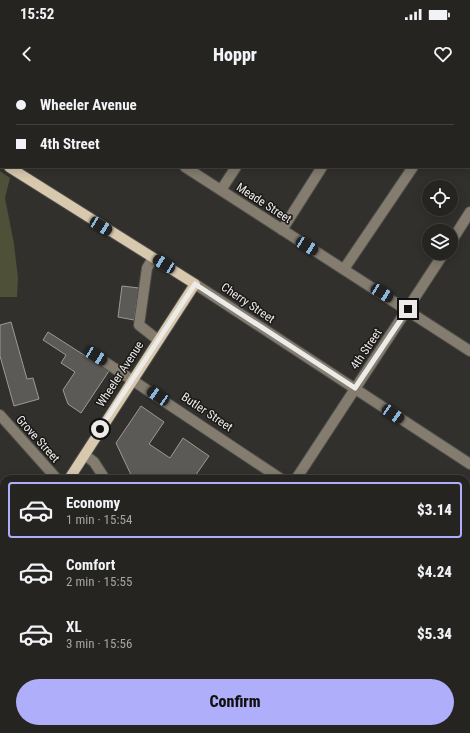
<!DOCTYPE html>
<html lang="en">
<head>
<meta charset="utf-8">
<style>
  :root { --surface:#252421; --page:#31302e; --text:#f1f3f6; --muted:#a3a4a5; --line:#42413f; --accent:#afaefa }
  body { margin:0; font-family:"Roboto Condensed",sans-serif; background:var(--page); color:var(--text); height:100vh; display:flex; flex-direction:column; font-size:15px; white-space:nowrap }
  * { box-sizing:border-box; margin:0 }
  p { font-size:13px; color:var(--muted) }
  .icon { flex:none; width:22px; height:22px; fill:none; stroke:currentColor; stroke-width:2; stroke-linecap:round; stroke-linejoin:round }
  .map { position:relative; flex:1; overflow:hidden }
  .panel { position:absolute; left:0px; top:395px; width:470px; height:258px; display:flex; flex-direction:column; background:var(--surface); border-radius:12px 12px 0 0; box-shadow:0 2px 10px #0003,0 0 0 1px var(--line) }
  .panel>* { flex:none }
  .top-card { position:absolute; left:0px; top:0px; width:470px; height:88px; box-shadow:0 2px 10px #0003,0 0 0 1px var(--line); display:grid; align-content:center; height:88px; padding:0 16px; background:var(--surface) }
  .tools { position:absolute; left:422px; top:100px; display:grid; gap:8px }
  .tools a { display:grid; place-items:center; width:36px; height:36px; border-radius:50%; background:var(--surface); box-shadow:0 2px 10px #0003,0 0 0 1px var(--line); font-size:20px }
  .end { position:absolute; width:18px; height:18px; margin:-9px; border:5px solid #ecebe8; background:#111; box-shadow:0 0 0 2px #111 }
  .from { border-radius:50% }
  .car { position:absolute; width:12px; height:24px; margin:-12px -6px; border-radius:5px; box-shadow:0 0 3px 1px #0007; background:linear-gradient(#222 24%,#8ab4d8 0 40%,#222 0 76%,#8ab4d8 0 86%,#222 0) }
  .top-card b { display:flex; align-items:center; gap:14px; height:38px; font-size:15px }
  .top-card b+b { border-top:1px solid var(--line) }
  .top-card i { width:10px; height:10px; background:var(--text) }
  ul { padding:7px 0 0; list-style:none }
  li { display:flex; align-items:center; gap:12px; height:56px; margin:0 8px 6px; padding:0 8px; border:2px solid transparent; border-radius:4px }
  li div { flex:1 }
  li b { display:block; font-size:15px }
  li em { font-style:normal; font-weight:800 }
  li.active { border-color:var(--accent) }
  li>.icon { width:36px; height:36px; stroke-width:1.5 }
  .button { display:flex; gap:8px; margin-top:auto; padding:8px 16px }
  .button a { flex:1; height:46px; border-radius:24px; background:var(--accent); color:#111; font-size:16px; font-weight:800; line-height:46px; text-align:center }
  .status { display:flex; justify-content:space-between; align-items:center; height:28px; padding:0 20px; background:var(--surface); direction:ltr }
  .status svg { height:11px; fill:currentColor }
  header { display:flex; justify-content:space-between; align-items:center; height:52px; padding:0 16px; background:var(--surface); font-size:18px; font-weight:800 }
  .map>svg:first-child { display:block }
</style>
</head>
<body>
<div class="status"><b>15:52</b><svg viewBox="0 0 49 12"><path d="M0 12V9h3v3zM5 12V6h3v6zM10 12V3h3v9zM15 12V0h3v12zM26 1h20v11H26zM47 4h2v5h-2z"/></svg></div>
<header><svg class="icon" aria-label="back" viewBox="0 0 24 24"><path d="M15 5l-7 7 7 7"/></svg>Hoppr<svg class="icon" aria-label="heart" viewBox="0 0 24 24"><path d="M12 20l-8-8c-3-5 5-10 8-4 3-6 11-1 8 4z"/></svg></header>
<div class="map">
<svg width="470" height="653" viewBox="0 0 470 653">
  <rect width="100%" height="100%" fill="#31302c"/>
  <!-- green -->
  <polygon fill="#4e5038" points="0,91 10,98 5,118 14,164 18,198 17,217 0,217"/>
  <!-- building -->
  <g fill="#5c5a56" stroke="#9b9a95">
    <polygon points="122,206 139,208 134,240 118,237"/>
    <polygon points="11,242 27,299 33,298 39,319 14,326 0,276 0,245"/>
    <polygon points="48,252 109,291 81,333 68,324 63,310 75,292 61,283 66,275 43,260"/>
    <polygon points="141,326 164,342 149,364 170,378 183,358 209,376 193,399 175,399 167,394 164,399 135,399 132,397 116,363"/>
  </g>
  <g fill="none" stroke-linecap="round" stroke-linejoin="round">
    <defs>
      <g id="minor">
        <polyline points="51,0 52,1"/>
        <polyline points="424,0 426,1"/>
        <polyline points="112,1 112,0"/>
        <polyline points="200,1 201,0"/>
        <polyline points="292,1 293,0"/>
        <polyline points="375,1 376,0"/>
        <polyline points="469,1 470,0"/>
        <polyline points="469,28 470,29"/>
        <polyline points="185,87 470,271"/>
        <polyline points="221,110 236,87"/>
        <polyline points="282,150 322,87"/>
        <polyline points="451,162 470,132"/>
        <polyline points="153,178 147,188 139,245 158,260"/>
        <polyline points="344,189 413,87"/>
        <polyline points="195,204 470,384"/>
        <polyline points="96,276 281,399"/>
        <polyline points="0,335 57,399"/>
        <polyline points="85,375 94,382 105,399"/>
        <polyline points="296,399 444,173"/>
        <polyline points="466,491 470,484"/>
        <polyline points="466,518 470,521"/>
        <polyline points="0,537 4,540"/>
        <polyline points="466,631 470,634"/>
        <polyline points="318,649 324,653"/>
        <polyline points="360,653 363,649"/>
      </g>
      <g id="major">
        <polyline points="0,69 1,70"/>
        <polyline points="0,81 1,82"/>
        <polyline points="9,87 195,204 69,399"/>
        <polyline points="0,506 4,499"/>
      </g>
    </defs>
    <!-- minor casing -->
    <use href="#minor" stroke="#4f4e4a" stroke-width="12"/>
    <!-- major casing -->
    <use href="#major" stroke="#4f4e4a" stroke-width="12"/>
    <!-- minor -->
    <use href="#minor" stroke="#837c6f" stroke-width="10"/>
    <!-- major -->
    <use href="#major" stroke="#d7c8ae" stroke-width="10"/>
  </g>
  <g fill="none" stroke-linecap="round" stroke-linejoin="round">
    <!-- route -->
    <polyline stroke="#ecebe8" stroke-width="5" points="100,349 195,204 355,308 408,229"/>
  </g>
  <g text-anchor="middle" stroke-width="3" stroke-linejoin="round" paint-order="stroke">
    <!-- street labels -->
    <g font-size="12" fill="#ecebe8" stroke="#191816">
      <text transform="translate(264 123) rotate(33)" y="4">Meade Street</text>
      <text transform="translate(248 223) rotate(34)" y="4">Cherry Street</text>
      <text transform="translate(366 269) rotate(-56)" y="4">4th Street</text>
      <text transform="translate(120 294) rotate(-57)" y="4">Wheeler Avenue</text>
      <text transform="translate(207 332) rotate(34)" y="4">Butler Street</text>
      <text transform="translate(38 359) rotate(48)" y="4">Grove Street</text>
    </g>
  </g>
</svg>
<div class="tools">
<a><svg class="icon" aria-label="locate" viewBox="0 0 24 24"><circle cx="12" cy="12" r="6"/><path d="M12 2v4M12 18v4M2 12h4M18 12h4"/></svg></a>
<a><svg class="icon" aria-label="layers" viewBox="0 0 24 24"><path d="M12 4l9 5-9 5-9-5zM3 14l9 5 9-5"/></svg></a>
</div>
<i class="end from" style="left:100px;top:349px"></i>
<i class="end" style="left:408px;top:229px"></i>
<i class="car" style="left:101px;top:146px;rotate:122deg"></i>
<i class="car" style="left:307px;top:166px;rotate:122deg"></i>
<i class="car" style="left:164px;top:184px;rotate:302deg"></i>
<i class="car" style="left:382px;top:213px;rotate:122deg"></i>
<i class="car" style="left:96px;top:276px;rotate:122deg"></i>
<i class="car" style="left:158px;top:316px;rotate:304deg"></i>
<i class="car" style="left:393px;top:334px;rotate:124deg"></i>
<div class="top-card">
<b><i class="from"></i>Wheeler Avenue</b>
<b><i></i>4th Street</b>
</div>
<section class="panel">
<ul>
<li class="active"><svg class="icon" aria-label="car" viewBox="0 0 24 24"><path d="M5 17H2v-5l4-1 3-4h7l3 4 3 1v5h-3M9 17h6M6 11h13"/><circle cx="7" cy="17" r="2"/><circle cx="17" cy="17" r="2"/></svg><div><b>Economy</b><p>1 min · 15:54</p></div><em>$3.14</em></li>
<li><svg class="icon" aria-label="car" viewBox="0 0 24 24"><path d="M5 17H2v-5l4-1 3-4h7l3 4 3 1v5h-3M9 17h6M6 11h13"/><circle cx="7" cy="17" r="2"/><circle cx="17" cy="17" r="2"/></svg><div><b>Comfort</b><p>2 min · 15:55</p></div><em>$4.24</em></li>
<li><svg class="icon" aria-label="car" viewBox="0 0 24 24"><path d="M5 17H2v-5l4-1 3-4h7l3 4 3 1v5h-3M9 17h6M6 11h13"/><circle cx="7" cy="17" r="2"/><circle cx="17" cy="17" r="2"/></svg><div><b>XL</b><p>3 min · 15:56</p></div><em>$5.34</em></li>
</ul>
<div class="button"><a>Confirm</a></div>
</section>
</div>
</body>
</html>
